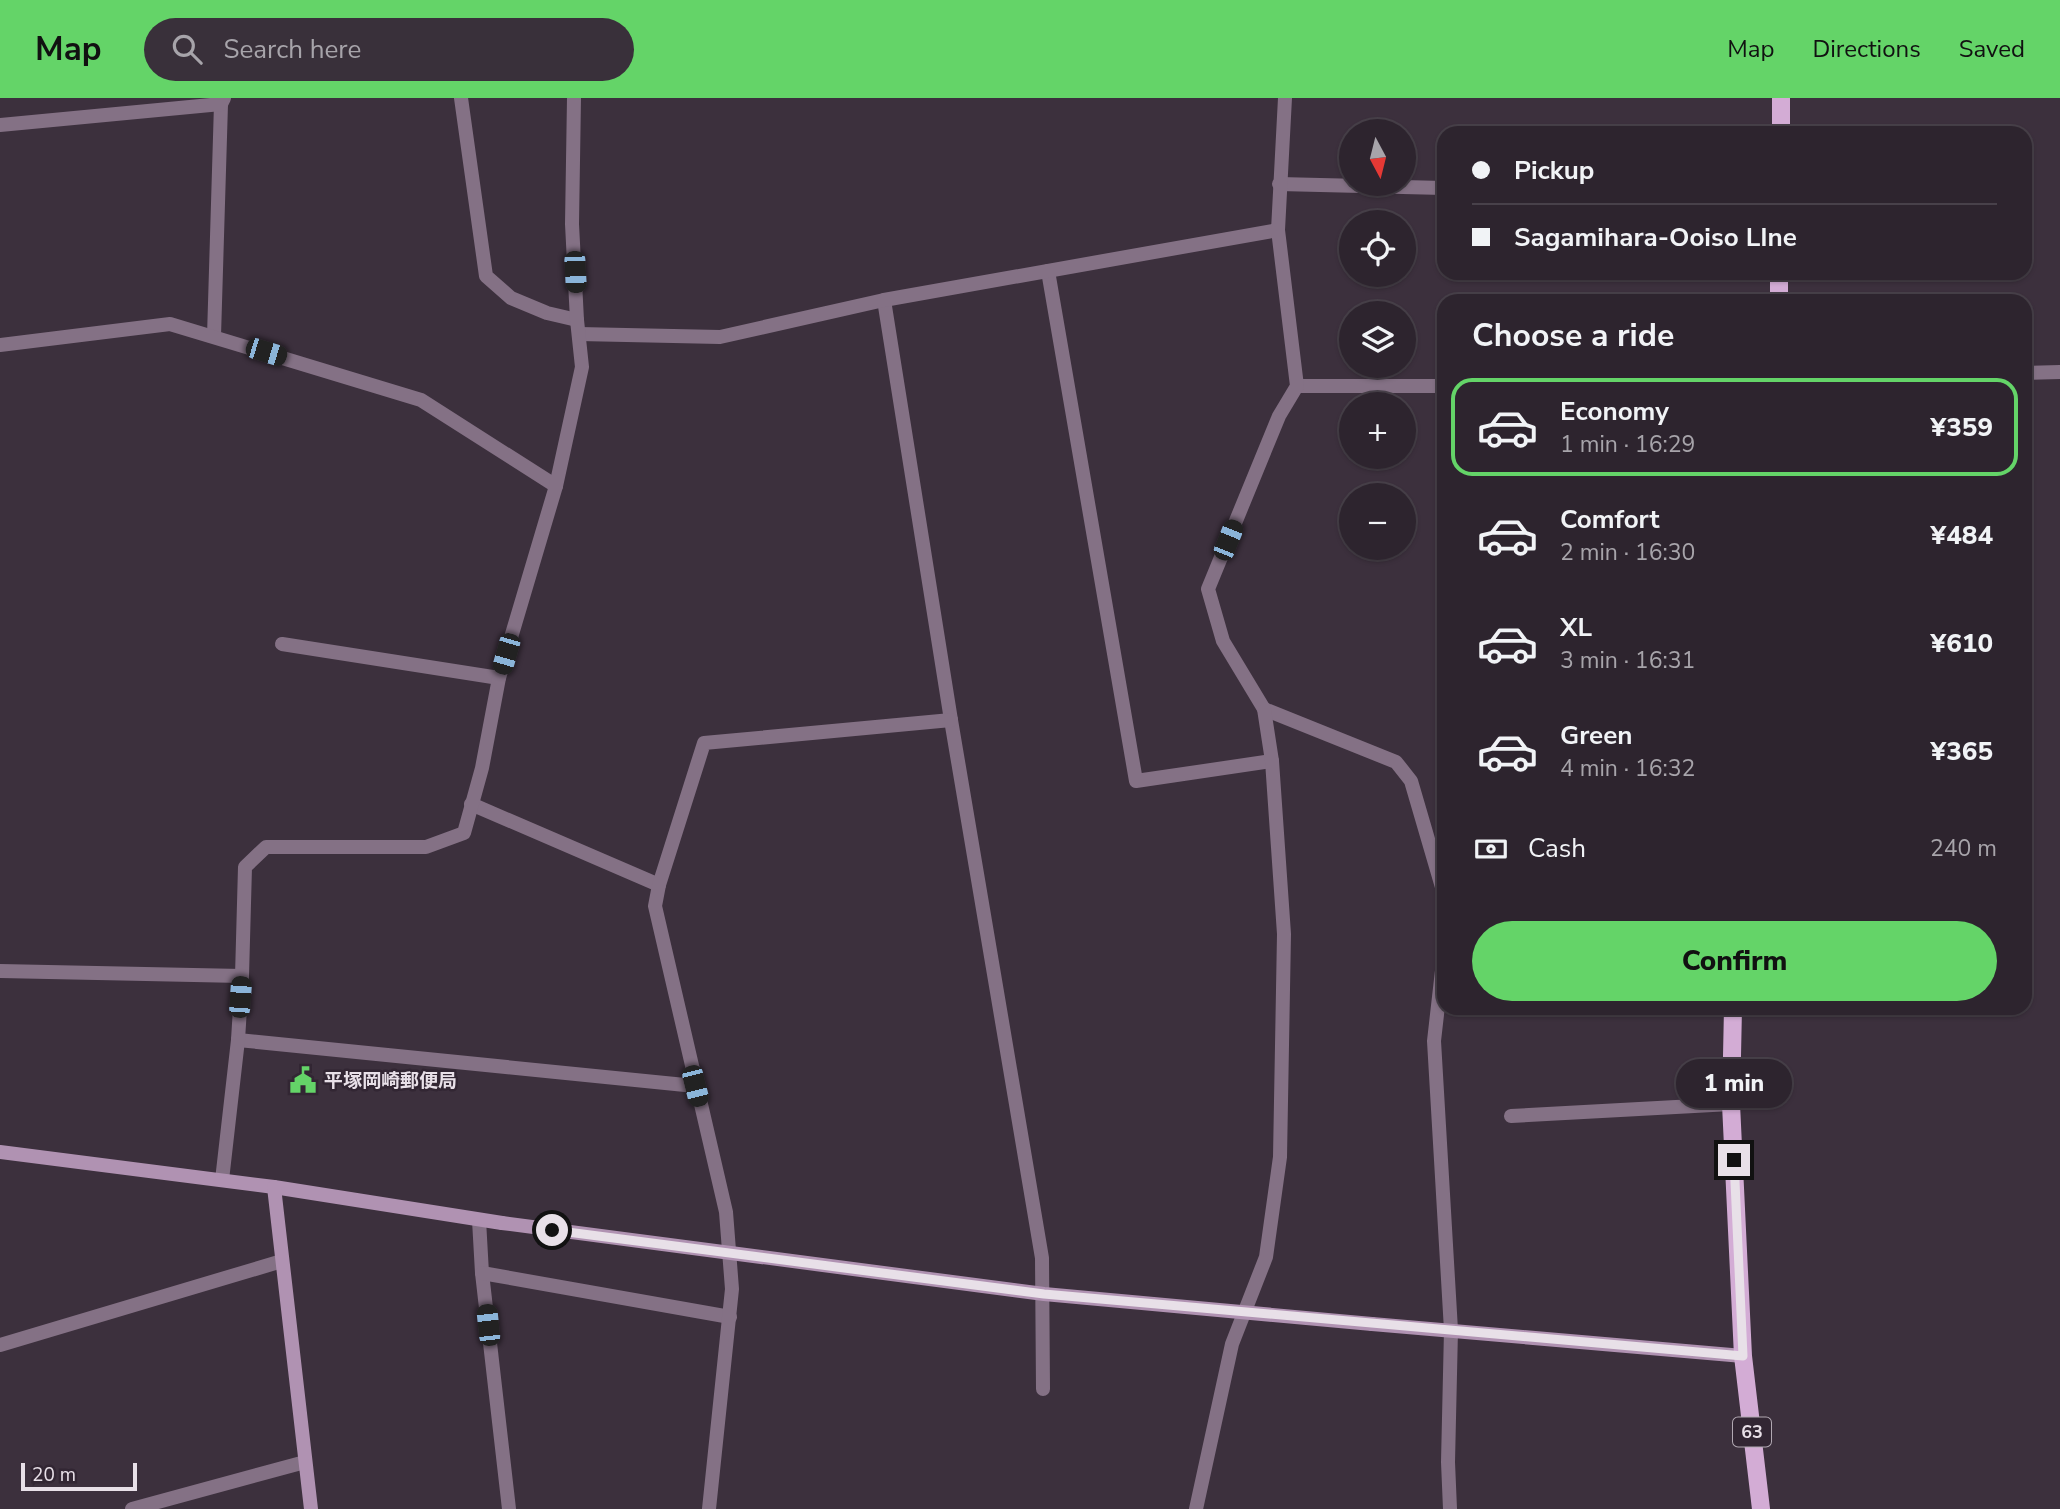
<!DOCTYPE html>
<html lang="en">
<head>
<meta charset="utf-8">
<style>
  :root { --surface:#2d242e; --page:#39303a; --text:#f1f3f6; --muted:#a7a4aa; --line:#48414a; --accent:#64d468 }
  body { margin:0; font-family:"Nunito Sans","Noto Sans JP",sans-serif; background:var(--page); color:var(--text); height:100vh; display:flex; flex-direction:column; font-size:26px; white-space:nowrap }
  * { box-sizing:border-box; margin:0 }
  p { font-size:23px; color:var(--muted) }
  .icon { flex:none; width:38px; height:38px; fill:none; stroke:currentColor; stroke-width:2; stroke-linecap:round; stroke-linejoin:round }
  .map { position:relative; flex:1; overflow:hidden }
  .sheet { position:absolute; left:1437px; top:196px; width:595px; height:721px; display:flex; flex-direction:column; background:var(--surface); border-radius:21px; box-shadow:0 2px 5px #0004,0 0 0 2px var(--line) }
  .sheet>* { flex:none }
  .top-card { position:absolute; left:1437px; top:28px; width:595px; height:154px; border-radius:21px; box-shadow:0 2px 5px #0004,0 0 0 2px var(--line); display:grid; align-content:center; height:154px; padding:0 35px; background:var(--surface) }
  .needle { width:46px; rotate:173deg }
  .tools { position:absolute; left:1339px; top:21px; display:grid; gap:14px }
  .tools a { display:grid; place-items:center; width:77px; height:77px; border-radius:50%; background:var(--surface); box-shadow:0 2px 5px #0004,0 0 0 2px var(--line); font-size:35px }
  .scale { position:absolute; left:21px; bottom:18px; width:116px; box-sizing:border-box; padding-left:7px; border:4px solid #e8e0e8; border-top:0; font-size:19px; line-height:24px; white-space:nowrap; color:#e8e0e8; -webkit-text-stroke:5px #322633; paint-order:stroke }
  .end { position:absolute; width:32px; height:32px; margin:-16px; border:9px solid #e8e0e8; background:#111; box-shadow:0 0 0 4px #111 }
  .from { border-radius:50% }
  .bubble { position:absolute; height:49px; border-radius:24px; background:var(--surface); box-shadow:0 2px 5px #0004,0 0 0 2px var(--line); font-size:23px; font-weight:800; line-height:49px; text-align:center }
  .car { position:absolute; width:21px; height:42px; margin:-21px -10px; border-radius:9px; box-shadow:0 0 5px 2px #0007; background:linear-gradient(#222 24%,#8ab4d8 0 40%,#222 0 76%,#8ab4d8 0 86%,#222 0) }
  .top-card b { display:flex; align-items:center; gap:24px; height:66px; font-size:26px }
  .top-card b+b { border-top:2px solid var(--line) }
  .top-card i { width:18px; height:18px; background:var(--text) }
  ul { padding:0; list-style:none }
  li { display:flex; align-items:center; gap:21px; height:98px; margin:0 14px 10px; padding:0 21px; border:4px solid transparent; border-radius:21px }
  li div { flex:1 }
  li b { display:block; font-size:26px }
  li em { font-style:normal; font-weight:800 }
  li.on { border-color:var(--accent) }
  li>.icon { width:63px; height:63px; stroke-width:1.5 }
  h2 { padding:0 35px; font-size:32px; line-height:84px }
  .pay { display:flex; align-items:center; gap:18px; height:77px; padding:0 35px; font-size:26px }
  .pay p { margin-inline-start:auto }
  .action { display:flex; gap:14px; margin-top:auto; padding:14px 35px }
  .action a { flex:1; height:80px; border-radius:42px; background:var(--accent); color:#111; font-size:28px; font-weight:800; line-height:80px; text-align:center }
  header { display:flex; align-items:center; gap:42px; box-sizing:border-box; height:98px; padding:0 35px; background:var(--accent); color:#111 }
  header strong { font-size:33px }
  nav { display:flex; gap:38px; margin-inline-start:auto; font-size:24px }
  .search { width:490px; height:63px; background:var(--page); display:flex; align-items:center; gap:18px; box-sizing:border-box; padding:0 24px; border-radius:38px; color:var(--muted); font-size:26px }
  .map>svg:first-child { display:block }
</style>
</head>
<body>
<header>
<strong>Map</strong>
<div class="search"><svg class="icon" aria-label="search" viewBox="0 0 24 24"><circle cx="10" cy="10" r="6"/><path d="M15 15l6 6"/></svg>Search here</div>
<nav><a>Map</a><a>Directions</a><a>Saved</a></nav>
</header>
<div class="map">
<svg width="2060" height="1411" viewBox="0 0 2060 1411">
  <rect width="100%" height="100%" fill="#3c303d"/>
  <g fill="none" stroke-linecap="round" stroke-linejoin="round">
    <!-- lane -->
    <g stroke="#847185" stroke-width="14">
      <polyline points="461,0 486,178 511,200 547,215 577,222"/>
      <polyline points="1279,86 1444,90"/>
      <polyline points="214,238 221,6"/>
      <polyline points="282,546 499,580"/>
    </g>
    <!-- street -->
    <g stroke="#847185" stroke-width="14">
      <polyline points="0,27 221,6 224,0"/>
      <polyline points="1048,173 1136,683 1272,663"/>
      <polyline points="884,202 951,622 1042,1160 1043,1291"/>
      <polyline points="579,236 720,239 884,202 1278,132"/>
      <polyline points="0,247 170,226 421,302 556,388"/>
      <polyline points="2025,275 2060,274"/>
      <polyline points="1297,288 1444,288"/>
      <polyline points="1264,611 1396,664 1411,683 1444,796"/>
      <polyline points="471,706 659,787"/>
      <polyline points="1444,855 1434,943 1451,1232 1448,1364 1450,1411"/>
      <polyline points="0,873 242,878"/>
      <polyline points="238,942 695,988"/>
      <polyline points="1511,1018 1731,1006"/>
      <polyline points="222,1082 238,942 242,878 245,769 266,749 426,749 464,735 482,670 499,580 556,388 582,269 577,222 572,126 574,0"/>
      <polyline points="479,1122 482,1175 509,1411"/>
      <polyline points="482,1175 730,1219"/>
      <polyline points="0,1247 282,1163"/>
      <polyline points="132,1411 305,1364"/>
      <polyline points="709,1411 732,1191 726,1114 655,808 659,787 704,645 951,622"/>
      <polyline points="1196,1411 1232,1246 1266,1159 1280,1059 1284,836 1272,663 1264,611 1223,543 1208,491 1279,318 1297,288 1278,132 1285,0"/>
    </g>
    <!-- secondary -->
    <g stroke="#b092b2" stroke-width="14">
      <polyline points="0,1054 274,1089 502,1125"/>
      <polyline points="274,1089 311,1411"/>
      <polyline points="1372,1226 1743,1258"/>
    </g>
    <!-- primary -->
    <g stroke="#d3acd5" stroke-width="18">
      <polyline points="1781,35 1781,0"/>
      <polyline points="1779,203 1779,175"/>
      <polyline points="1733,910 1731,1006 1743,1258 1761,1411"/>
    </g>
    <!-- secondary-bridge -->
    <polyline stroke="#b092b2" stroke-width="14" points="502,1125 1044,1196 1372,1226"/>
  </g>
  <g fill="none" stroke-linecap="round" stroke-linejoin="round">
    <!-- route -->
    <polyline stroke="#e8e0e8" stroke-width="9" points="552,1132 1044,1196 1743,1258 1734,1062"/>
  </g>
  <!-- icons -->
  <defs>
    <symbol id="civic-bare" viewBox="-9 -9 18 18"><path d="M-.6-6.5H3V-4.5H.6V-3L4-1V1h2V6H-6V1h2V-1L-.6-3ZM-1.2 2.5V6h2.4V2.5Z" fill="#64d468" stroke="#322633" stroke-width="2.5" paint-order="stroke"/></symbol>
  </defs>
  <g fill-rule="evenodd">
    <use href="#civic-bare" x="284" y="963" width="38" height="38"/>
  </g>
  <g text-anchor="middle" stroke-width="5" stroke-linejoin="round" paint-order="stroke">
    <!-- shield labels -->
    <rect fill="#322633" stroke="#b1a8b2" stroke-width="2" x="1733" y="1319.5" width="38" height="29" rx="5"/>
    <g font-size="18" font-weight="bold" fill="#e8e0e8">
      <text x="1752" y="1340">63</text>
    </g>
    <!-- poi labels -->
    <g font-size="19" font-weight="bold" fill="#e8e0e8" stroke="#322633" text-anchor="start">
      <text x="324" y="989">平塚岡崎郵便局</text>
    </g>
  </g>
</svg>
<div class="tools">
<a><svg class="needle" viewBox="-14 -14 28 28"><path d="M0-13l5 13h-10z" fill="#e53935"/><path d="M0 13l5-13h-10z" fill="#a7a4aa"/></svg></a>
<a><svg class="icon" aria-label="locate" viewBox="0 0 24 24"><circle cx="12" cy="12" r="6"/><path d="M12 2v4M12 18v4M2 12h4M18 12h4"/></svg></a>
<a><svg class="icon" aria-label="layers" viewBox="0 0 24 24"><path d="M12 4l9 5-9 5-9-5zM3 14l9 5 9-5"/></svg></a>
<a>+</a>
<a>−</a>
</div>
<div class="scale">20 m</div>
<i class="end from" style="left:552px;top:1132px"></i>
<i class="end" style="left:1734px;top:1062px"></i>
<div class="bubble" style="left:1676px;top:961px;width:116px">1 min</div>
<i class="car" style="left:575px;top:174px;rotate:177deg"></i>
<i class="car" style="left:266px;top:254px;rotate:107deg"></i>
<i class="car" style="left:1228px;top:442px;rotate:22deg"></i>
<i class="car" style="left:506px;top:556px;rotate:196deg"></i>
<i class="car" style="left:240px;top:899px;rotate:4deg"></i>
<i class="car" style="left:695px;top:988px;rotate:166deg"></i>
<i class="car" style="left:488px;top:1227px;rotate:354deg"></i>
<div class="top-card">
<b><i class="from"></i>Pickup</b>
<b><i></i>Sagamihara-Ooiso LIne</b>
</div>
<section class="sheet">
<h2>Choose a ride</h2>
<ul>
<li class="on"><svg class="icon" aria-label="car" viewBox="0 0 24 24"><path d="M5 17H2v-5l4-1 3-4h7l3 4 3 1v5h-3M9 17h6M6 11h13"/><circle cx="7" cy="17" r="2"/><circle cx="17" cy="17" r="2"/></svg><div><b>Economy</b><p>1 min · 16:29</p></div><em>¥359</em></li>
<li><svg class="icon" aria-label="car" viewBox="0 0 24 24"><path d="M5 17H2v-5l4-1 3-4h7l3 4 3 1v5h-3M9 17h6M6 11h13"/><circle cx="7" cy="17" r="2"/><circle cx="17" cy="17" r="2"/></svg><div><b>Comfort</b><p>2 min · 16:30</p></div><em>¥484</em></li>
<li><svg class="icon" aria-label="car" viewBox="0 0 24 24"><path d="M5 17H2v-5l4-1 3-4h7l3 4 3 1v5h-3M9 17h6M6 11h13"/><circle cx="7" cy="17" r="2"/><circle cx="17" cy="17" r="2"/></svg><div><b>XL</b><p>3 min · 16:31</p></div><em>¥610</em></li>
<li><svg class="icon" aria-label="car" viewBox="0 0 24 24"><path d="M5 17H2v-5l4-1 3-4h7l3 4 3 1v5h-3M9 17h6M6 11h13"/><circle cx="7" cy="17" r="2"/><circle cx="17" cy="17" r="2"/></svg><div><b>Green</b><p>4 min · 16:32</p></div><em>¥365</em></li>
</ul>
<div class="pay"><svg class="icon" aria-label="cash" viewBox="0 0 24 24"><path d="M3 7h18v10H3z"/><circle cx="12" cy="12" r="2"/></svg>Cash<p>240 m</p></div>
<div class="action"><a>Confirm</a></div>
</section>
</div>
</body>
</html>
